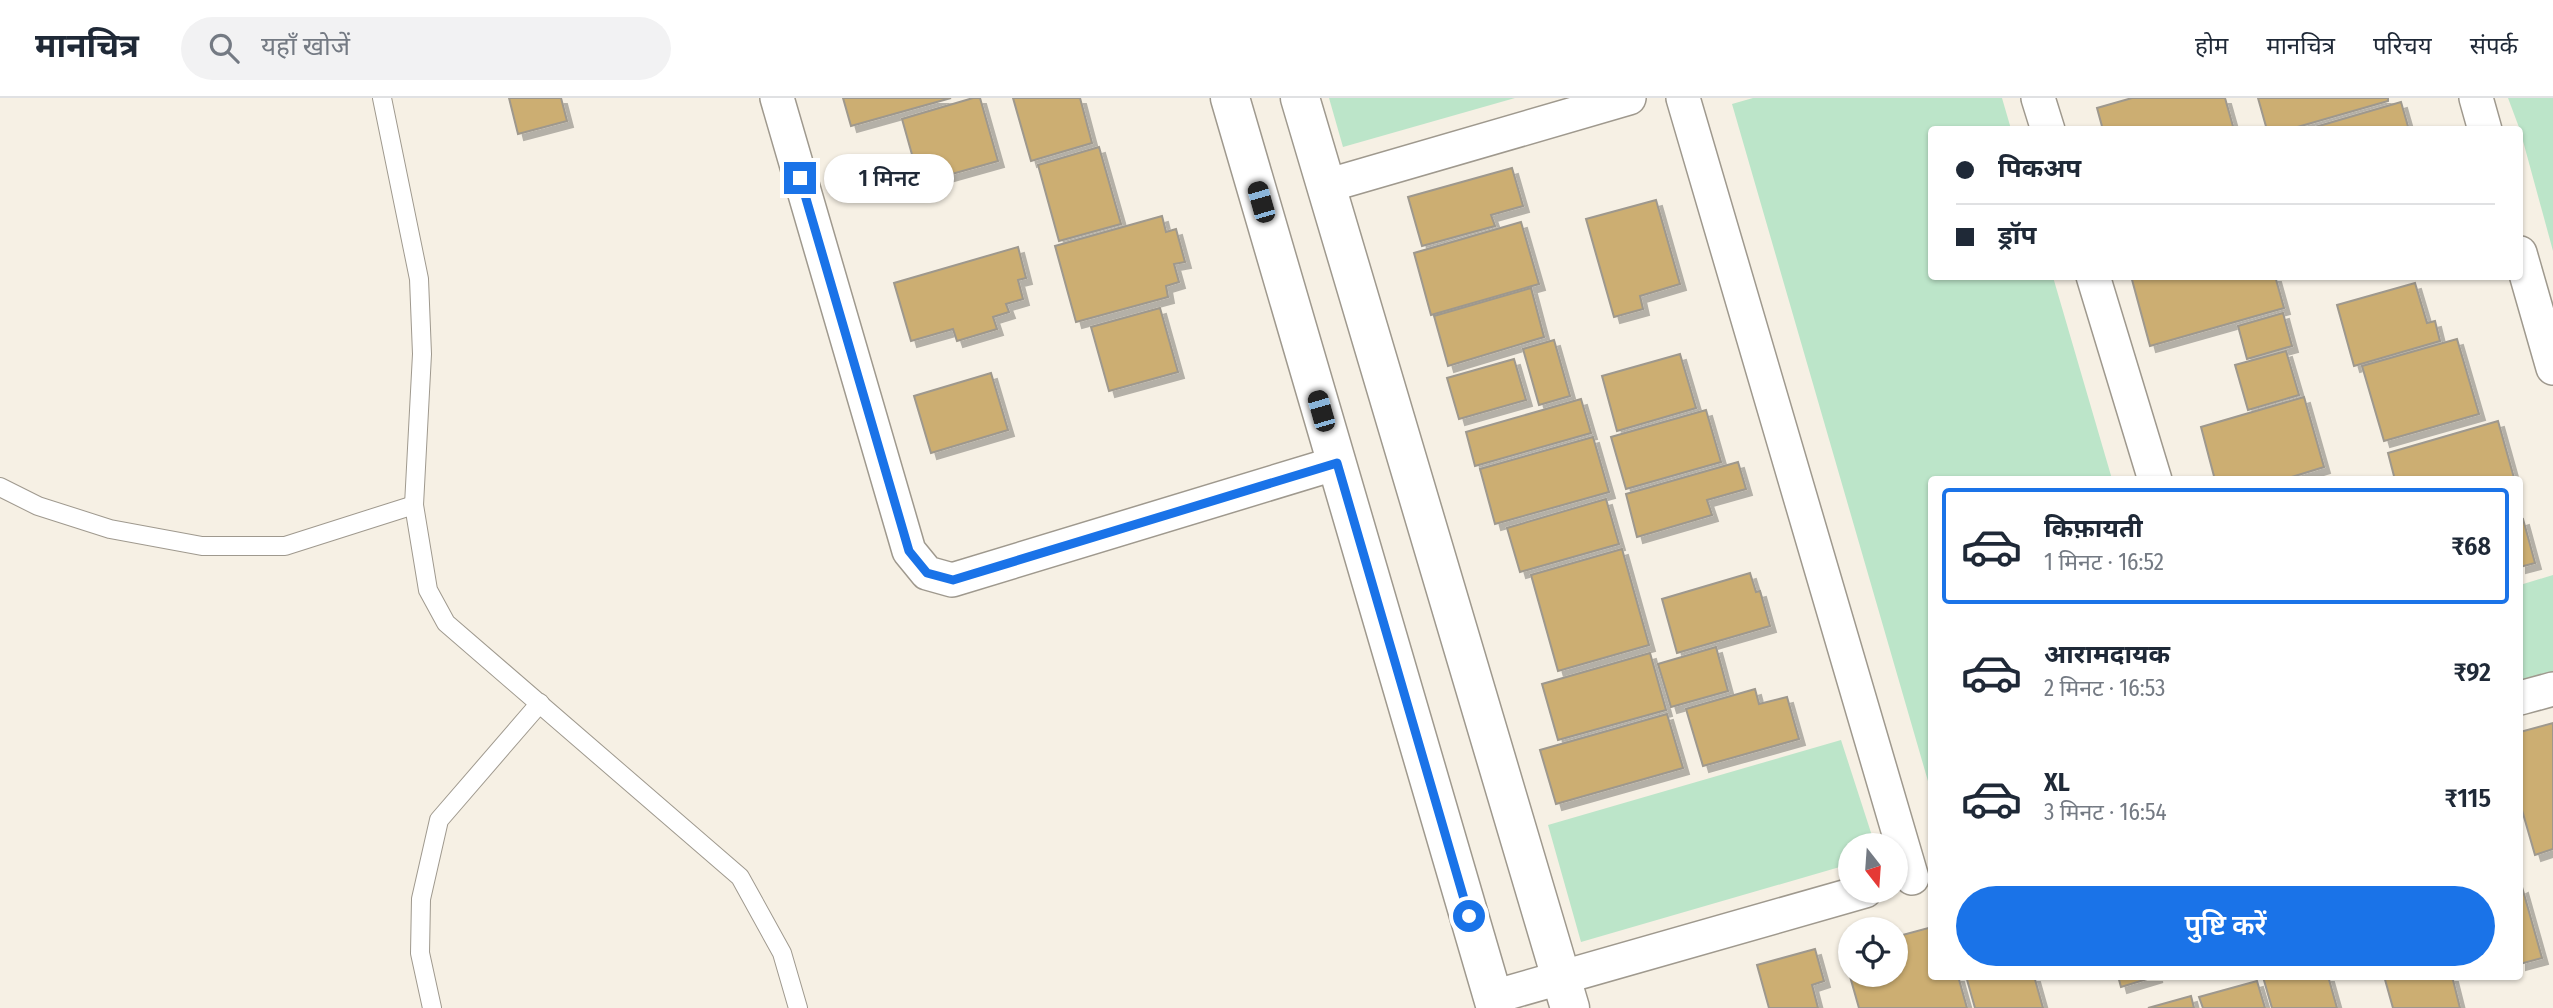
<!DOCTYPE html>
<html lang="hi">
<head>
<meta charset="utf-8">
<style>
  :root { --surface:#fff; --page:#f2f2f3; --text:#1f2937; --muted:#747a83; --line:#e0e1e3; --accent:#1a73e8 }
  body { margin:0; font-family:"Fira Sans Condensed","Noto Sans Devanagari",sans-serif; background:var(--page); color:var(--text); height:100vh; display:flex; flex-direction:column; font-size:26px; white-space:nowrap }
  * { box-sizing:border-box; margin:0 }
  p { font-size:23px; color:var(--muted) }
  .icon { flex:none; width:38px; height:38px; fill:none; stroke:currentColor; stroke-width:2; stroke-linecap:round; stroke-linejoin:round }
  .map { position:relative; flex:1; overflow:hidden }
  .sheet { position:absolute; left:1928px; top:378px; width:595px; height:504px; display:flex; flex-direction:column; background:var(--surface); border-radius:7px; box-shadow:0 2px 5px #0004 }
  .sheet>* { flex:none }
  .top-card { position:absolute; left:1928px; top:28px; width:595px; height:154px; border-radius:7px; box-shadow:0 2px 5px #0004; display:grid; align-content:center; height:154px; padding:0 28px; background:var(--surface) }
  .needle { width:46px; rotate:163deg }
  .buttons { position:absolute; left:1838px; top:735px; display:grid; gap:14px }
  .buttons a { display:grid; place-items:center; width:70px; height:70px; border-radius:50%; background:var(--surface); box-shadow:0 2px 5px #0004; font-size:35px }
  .end { position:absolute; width:32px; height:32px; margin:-16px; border:9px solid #1a73e8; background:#fff; box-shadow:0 0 0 4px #fff }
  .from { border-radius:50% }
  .bubble { position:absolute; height:49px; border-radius:24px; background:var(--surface); box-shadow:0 2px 5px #0004; font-size:23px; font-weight:600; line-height:49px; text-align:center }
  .car { position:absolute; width:21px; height:42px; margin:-21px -10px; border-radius:9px; box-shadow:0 0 5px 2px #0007; background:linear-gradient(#222 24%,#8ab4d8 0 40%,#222 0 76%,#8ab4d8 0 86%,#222 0) }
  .top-card b { display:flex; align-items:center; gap:24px; height:66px; font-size:26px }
  .top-card b+b { border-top:2px solid var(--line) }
  .top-card i { width:18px; height:18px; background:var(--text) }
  ul { padding:12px 0 0; list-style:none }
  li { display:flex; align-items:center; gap:21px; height:116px; margin:0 14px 10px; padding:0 14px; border:4px solid transparent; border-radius:7px }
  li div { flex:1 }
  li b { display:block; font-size:26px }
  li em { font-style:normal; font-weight:600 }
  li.active { border-color:var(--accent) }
  li>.icon { width:63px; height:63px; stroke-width:1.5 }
  .cta { display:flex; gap:14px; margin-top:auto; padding:14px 28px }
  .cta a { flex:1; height:80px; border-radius:42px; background:var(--accent); color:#fff; font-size:28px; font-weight:600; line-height:80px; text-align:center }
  header { display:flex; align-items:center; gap:42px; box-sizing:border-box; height:98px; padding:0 35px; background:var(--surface); border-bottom:2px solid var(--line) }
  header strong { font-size:33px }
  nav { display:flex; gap:38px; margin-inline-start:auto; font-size:24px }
  .search { width:490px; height:63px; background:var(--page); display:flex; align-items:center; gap:18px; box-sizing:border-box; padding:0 24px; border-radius:38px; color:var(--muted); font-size:26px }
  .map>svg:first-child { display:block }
</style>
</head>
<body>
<header>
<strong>मानचित्र</strong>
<div class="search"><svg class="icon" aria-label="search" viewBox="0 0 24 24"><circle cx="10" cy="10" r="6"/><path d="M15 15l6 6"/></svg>यहाँ खोजें</div>
<nav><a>होम</a><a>मानचित्र</a><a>परिचय</a><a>संपर्क</a></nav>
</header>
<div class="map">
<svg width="2553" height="910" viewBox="0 0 2553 910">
  <defs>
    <filter id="shadow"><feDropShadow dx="6" dy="6" stdDeviation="0" flood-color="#0004"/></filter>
  </defs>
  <rect width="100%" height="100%" fill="#f6f0e4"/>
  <!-- green -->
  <g fill="#bce5c9">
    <polygon points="1329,0 1515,0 1343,49"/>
    <polygon points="1753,0 2002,0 2011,31 1932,32 1932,178 2053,179 2112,381 1932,382 1932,697 1732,6"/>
    <polygon points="2508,0 2553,0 2553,153 2520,32"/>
    <polygon points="2553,477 2553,577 2520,587 2520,487"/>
    <polygon points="1841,642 1875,747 1850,747 1850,766 1581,844 1548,727"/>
  </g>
  <!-- building -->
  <g fill="#ccae72" stroke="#9e988d" stroke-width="2" filter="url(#shadow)">
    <polygon points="509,0 561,0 567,23 518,36"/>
    <polygon points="843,0 951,0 851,28"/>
    <polygon points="973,0 980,0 998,63 920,85 902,21"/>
    <polygon points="1013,0 1080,0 1092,45 1031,63"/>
    <polygon points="2132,0 2225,0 2234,32 2103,32 2097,10"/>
    <polygon points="2258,0 2388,0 2388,3 2287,32 2267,32"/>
    <polygon points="2401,4 2409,32 2305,32"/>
    <polygon points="1099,49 1121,126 1059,143 1038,67"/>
    <polygon points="1512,70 1523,108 1491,117 1495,128 1422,148 1408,99"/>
    <polygon points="1656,102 1680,186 1640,198 1643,211 1614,219 1586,121"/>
    <polygon points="1162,118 1166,134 1176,131 1185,164 1174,166 1179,184 1166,188 1168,199 1076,224 1055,148"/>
    <polygon points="1521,124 1539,186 1431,217 1414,155"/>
    <polygon points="1018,149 1026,180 1018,182 1023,201 1006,206 1009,214 993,219 997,231 957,243 953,231 911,243 894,185"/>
    <polygon points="2131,178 2275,178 2284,210 2150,248"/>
    <polygon points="2415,185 2427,225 2435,223 2440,243 2354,268 2337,207"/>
    <polygon points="1531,190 1544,239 1448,268 1434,218"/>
    <polygon points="1160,210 1178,274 1109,293 1091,229"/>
    <polygon points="2283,215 2292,248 2247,261 2238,228"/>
    <polygon points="2457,241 2479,316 2384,343 2362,268"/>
    <polygon points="1554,242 1570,298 1539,307 1523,251"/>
    <polygon points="2286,253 2299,297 2248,312 2235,267"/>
    <polygon points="1680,256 1696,310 1617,333 1602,278"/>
    <polygon points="1514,261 1526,302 1459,321 1447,280"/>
    <polygon points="991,275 1008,332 931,355 914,298"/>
    <polygon points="2304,299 2324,369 2282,382 2215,382 2201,329"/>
    <polygon points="1581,301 1591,335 1475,368 1466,334"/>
    <polygon points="1706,312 1721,364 1626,391 1611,339"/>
    <polygon points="2498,323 2514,380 2395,382 2388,355"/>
    <polygon points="1593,339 1609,394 1495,426 1480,371"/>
    <polygon points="1738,364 1746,391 1707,402 1712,417 1637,439 1626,396"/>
    <polygon points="1606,401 1619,446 1520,474 1507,430"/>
    <polygon points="2523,421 2535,465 2520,469 2520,422"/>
    <polygon points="1622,451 1649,547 1558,573 1531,477"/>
    <polygon points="1750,475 1756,494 1760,493 1770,528 1677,555 1662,501"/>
    <polygon points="1716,549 1728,593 1671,609 1658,566"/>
    <polygon points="1650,555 1666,612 1558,642 1542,586"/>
    <polygon points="1755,591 1759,606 1787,599 1799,641 1703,668 1686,611"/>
    <polygon points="1667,616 1683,670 1556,706 1540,652"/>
    <polygon points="2553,625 2553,751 2535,757 2520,705 2520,634"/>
    <polygon points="2522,789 2542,860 2520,866 2520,790"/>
    <polygon points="1932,829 1932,878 1958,878 1967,910 1859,910 1843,854 1850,852 1850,877 1895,877 1895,839"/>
    <polygon points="1815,851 1824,883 1812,887 1818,910 1769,910 1757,867"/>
    <polygon points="1966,878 2034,878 2043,910 1975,910"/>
    <polygon points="2118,878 2157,878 2121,889"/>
    <polygon points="2328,878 2337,910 2272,910 2263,879"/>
    <polygon points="2384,878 2452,878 2460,910 2393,910"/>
    <polygon points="2257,883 2265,910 2203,910 2199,899"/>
    <polygon points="2191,898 2194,910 2148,910"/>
  </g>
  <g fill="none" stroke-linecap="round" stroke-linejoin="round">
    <defs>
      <g id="service">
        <polyline points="382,0 419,181 422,256 414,407 428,492 446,525 740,779 782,855 798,910"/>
        <polyline points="0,389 38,408 110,431 202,448 285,448 414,407"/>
        <polyline points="432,910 420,855 421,801 439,722 540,605"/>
      </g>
      <g id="minor">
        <polyline points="777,0 909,453 927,475 952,482 1337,365"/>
        <polyline points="1683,0 1912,780"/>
        <polyline points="2038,0 2048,32"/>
        <polyline points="2476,0 2485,32"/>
        <polyline points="1326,88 1629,0"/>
        <polyline points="2520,155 2553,270"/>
        <polyline points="2093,178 2155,382"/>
        <polyline points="2520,600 2553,591"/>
        <polyline points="1493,899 1865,793"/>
      </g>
      <g id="tertiary">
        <polyline points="1230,0 1496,910"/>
        <polyline points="1300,0 1570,910"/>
      </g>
    </defs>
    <!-- service casing -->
    <use href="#service" stroke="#9f998e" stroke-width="20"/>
    <!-- minor casing -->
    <use href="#minor" stroke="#9f998e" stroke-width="36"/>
    <!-- tertiary casing -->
    <use href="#tertiary" stroke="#9f998e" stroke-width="41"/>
    <!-- service -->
    <use href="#service" stroke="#fff" stroke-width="18"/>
    <!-- minor -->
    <use href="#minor" stroke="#fff" stroke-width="33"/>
    <!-- tertiary -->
    <use href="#tertiary" stroke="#fff" stroke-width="38"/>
  </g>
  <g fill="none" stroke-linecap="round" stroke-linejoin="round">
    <!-- route -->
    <polyline stroke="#1a73e8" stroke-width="9" points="800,80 909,453 927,475 953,482 1337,365 1469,818"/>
  </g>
</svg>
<div class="buttons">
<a><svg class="needle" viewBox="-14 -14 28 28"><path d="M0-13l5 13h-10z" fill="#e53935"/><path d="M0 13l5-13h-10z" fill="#747a83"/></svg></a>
<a><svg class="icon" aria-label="locate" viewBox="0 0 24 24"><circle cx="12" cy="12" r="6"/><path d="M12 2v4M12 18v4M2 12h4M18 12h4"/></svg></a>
</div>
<i class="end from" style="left:1469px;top:818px"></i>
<i class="end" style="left:800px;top:80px"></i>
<div class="bubble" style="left:824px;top:56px;width:130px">1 मिनट</div>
<i class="car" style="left:1261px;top:104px;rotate:344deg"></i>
<i class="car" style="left:1321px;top:313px;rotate:344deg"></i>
<div class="top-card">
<b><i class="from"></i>पिकअप</b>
<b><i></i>ड्रॉप</b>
</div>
<section class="sheet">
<ul>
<li class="active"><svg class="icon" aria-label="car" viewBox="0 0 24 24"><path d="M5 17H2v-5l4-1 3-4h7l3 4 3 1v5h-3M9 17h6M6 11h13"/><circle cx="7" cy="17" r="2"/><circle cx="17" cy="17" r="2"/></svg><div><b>किफ़ायती</b><p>1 मिनट · 16:52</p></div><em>₹68</em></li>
<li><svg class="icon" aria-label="car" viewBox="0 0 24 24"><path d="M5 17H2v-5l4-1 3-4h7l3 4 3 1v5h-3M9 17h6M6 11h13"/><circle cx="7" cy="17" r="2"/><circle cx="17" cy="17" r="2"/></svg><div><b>आरामदायक</b><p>2 मिनट · 16:53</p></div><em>₹92</em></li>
<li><svg class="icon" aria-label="car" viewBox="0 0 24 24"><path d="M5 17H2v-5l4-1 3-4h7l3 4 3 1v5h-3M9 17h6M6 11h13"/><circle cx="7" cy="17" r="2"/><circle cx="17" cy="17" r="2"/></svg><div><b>XL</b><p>3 मिनट · 16:54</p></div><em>₹115</em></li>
</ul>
<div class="cta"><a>पुष्टि करें</a></div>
</section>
</div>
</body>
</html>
